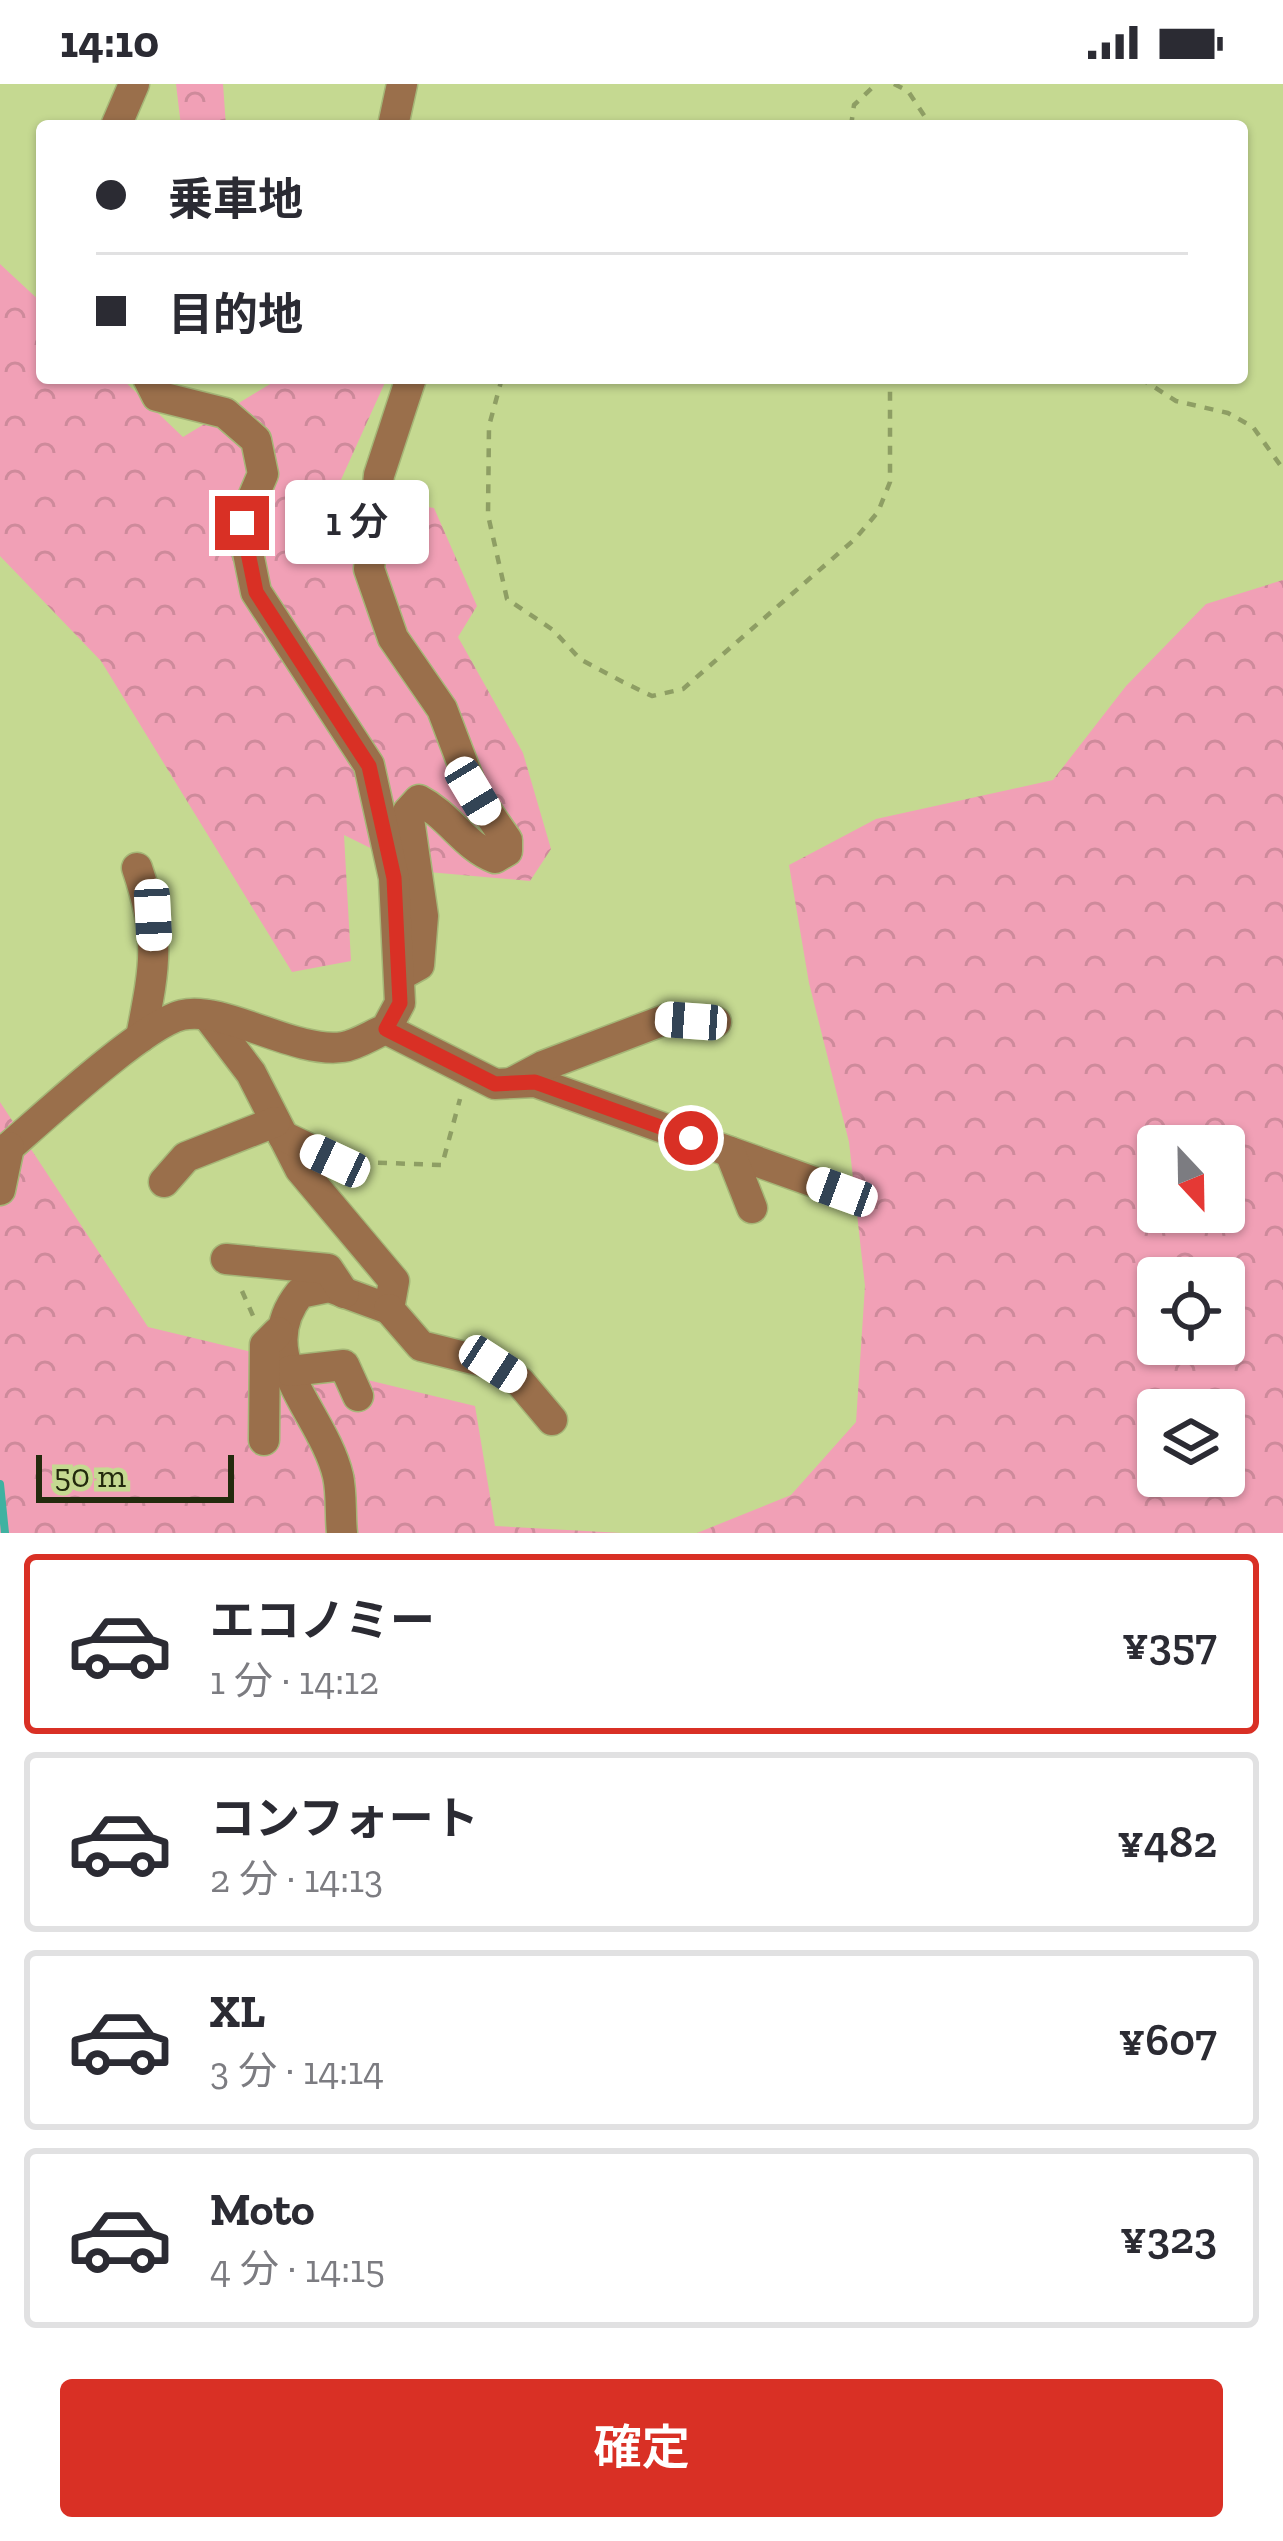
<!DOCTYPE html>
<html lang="ja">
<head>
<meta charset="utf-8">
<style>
  :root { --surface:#fff; --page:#f7f7f7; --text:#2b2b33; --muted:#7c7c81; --line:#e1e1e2; --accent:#d93025 }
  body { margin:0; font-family:"Zilla Slab","Noto Sans JP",serif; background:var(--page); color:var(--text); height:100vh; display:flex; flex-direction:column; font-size:45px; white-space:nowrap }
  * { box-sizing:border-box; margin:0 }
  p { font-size:39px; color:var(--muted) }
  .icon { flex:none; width:66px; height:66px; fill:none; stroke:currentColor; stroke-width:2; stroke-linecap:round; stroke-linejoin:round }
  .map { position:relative; height:1449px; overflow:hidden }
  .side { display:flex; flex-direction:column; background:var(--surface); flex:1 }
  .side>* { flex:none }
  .banner { position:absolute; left:36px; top:36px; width:1212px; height:264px; border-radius:12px; box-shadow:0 3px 9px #0004; display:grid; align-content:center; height:264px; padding:0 60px; background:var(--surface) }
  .needle { width:78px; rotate:158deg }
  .tools { position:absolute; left:1137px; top:1041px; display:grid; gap:24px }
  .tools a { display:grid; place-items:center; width:108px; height:108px; border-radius:12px; background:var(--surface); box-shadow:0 3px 9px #0004; font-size:60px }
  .scale { position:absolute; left:36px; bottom:30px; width:198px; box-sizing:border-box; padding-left:12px; border:6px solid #232a0d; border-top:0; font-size:33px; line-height:42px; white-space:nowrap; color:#232a0d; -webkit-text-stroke:9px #c5d991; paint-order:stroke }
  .end { position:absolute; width:54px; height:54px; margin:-27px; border:15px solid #d93025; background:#fff; box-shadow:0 0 0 6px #fff }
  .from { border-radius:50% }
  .bubble { position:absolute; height:84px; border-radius:12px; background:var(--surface); box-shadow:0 3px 9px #0004; font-size:39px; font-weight:600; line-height:84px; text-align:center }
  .car { position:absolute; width:36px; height:72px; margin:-36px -18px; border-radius:15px; box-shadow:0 0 9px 3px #0007; background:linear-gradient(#fff 24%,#345 0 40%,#fff 0 76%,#345 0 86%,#fff 0) }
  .banner b { display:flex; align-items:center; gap:42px; height:114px; font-size:45px }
  .banner b+b { border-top:3px solid var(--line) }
  .banner i { width:30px; height:30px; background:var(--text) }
  ul { padding:21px 0 0; list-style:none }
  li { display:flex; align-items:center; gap:36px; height:180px; margin:0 24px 18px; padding:0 36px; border:6px solid var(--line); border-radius:12px }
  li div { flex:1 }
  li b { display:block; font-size:45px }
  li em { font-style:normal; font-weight:600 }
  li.on { border-color:var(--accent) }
  li>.icon { width:108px; height:108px; stroke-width:1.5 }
  .cta { display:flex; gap:24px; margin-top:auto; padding:24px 60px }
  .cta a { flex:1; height:138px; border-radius:12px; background:var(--accent); color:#fff; font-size:48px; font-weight:600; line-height:138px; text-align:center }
  .status { display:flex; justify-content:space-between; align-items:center; height:84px; padding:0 60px; background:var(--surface); direction:ltr }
  .status svg { height:33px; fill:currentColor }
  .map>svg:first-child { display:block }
</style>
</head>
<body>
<div class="status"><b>14:10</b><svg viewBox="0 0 49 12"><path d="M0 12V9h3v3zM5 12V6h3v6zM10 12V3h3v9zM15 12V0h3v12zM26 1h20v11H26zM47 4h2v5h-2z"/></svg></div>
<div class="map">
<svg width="1283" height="1449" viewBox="0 0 1283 1449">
  <defs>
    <pattern id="forest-crowns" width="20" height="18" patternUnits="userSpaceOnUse" patternTransform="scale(3)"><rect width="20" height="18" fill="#f1a0b6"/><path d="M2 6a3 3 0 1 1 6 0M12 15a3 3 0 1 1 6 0" fill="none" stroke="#ce8a9b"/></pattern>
  </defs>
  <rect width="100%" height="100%" fill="#c5d991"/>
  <!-- forest -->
  <g fill="url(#forest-crowns)" fill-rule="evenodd">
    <polygon points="176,0 223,0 226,42 181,42"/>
    <polygon points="0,180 42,219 42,294 121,294 183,353 280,294 387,294 335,409 434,424 477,522 458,553 523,669 551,765 530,797 417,787 344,751 351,877 292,888 101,577 0,472"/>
    <path d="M1283,496V1449H697L791,1411L856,1338L865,1202L849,1058L809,899L789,781L876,735L1053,696L1126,602L1206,520ZM1158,1062H1224V1128H1158ZM1158,1194H1224V1260H1158ZM1158,1326H1224V1392H1158Z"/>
    <polygon points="0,1018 148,1243 475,1322 495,1442 622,1449 0,1449"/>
  </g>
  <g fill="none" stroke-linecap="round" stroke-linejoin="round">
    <!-- stream -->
    <polyline stroke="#3fb2a1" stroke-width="8" points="0,1400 5,1449"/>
    <defs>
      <g id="minor">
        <polyline points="116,42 134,0"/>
        <polyline points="393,42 402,0"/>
        <path d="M137,784C161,855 155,881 141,953"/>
        <path d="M401,891L419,881L423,832L408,728L419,716C450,732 464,762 495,774L507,767V756L473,707L442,625L393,554L369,485L379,391L411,294"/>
        <path d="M207,931L251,989L300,1085L394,1197L389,1225L329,1203L300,1209C249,1272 323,1328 338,1392C342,1410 340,1431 342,1449"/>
        <polyline points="386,945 495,1000 535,998 842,1108"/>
        <polyline points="513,998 543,982 667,935 716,938"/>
        <polyline points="283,1052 335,1077"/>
        <polyline points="730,1068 752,1124"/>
        <path d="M0,1071C36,1040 143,940 182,931C224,921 294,970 343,963C357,961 373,950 386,945L400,919L394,794L369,681L256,508L242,439L263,390L256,356L225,329L157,312L148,294"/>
        <polyline points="164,1098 186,1073 275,1038"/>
        <polyline points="0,1106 9,1063"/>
        <polyline points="226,1175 328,1185 344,1209"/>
        <polyline points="389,1225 421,1262 493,1280 520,1298 552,1336"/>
        <polyline points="290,1287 344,1281 358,1312"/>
        <polyline points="264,1356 265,1261 278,1248"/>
      </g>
    </defs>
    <!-- minor casing -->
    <use href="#minor" stroke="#a5b677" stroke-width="33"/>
    <!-- path -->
    <g stroke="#8e9e64" stroke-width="4.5" stroke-dasharray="9 9" stroke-linecap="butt">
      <polyline points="894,0 908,7 931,42"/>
      <polyline points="851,42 854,21 876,0"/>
      <polyline points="502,294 489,342 488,431 507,515 553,546 580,575 623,598 652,612 683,605 855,455 878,428 890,398 890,294"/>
      <polyline points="1140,294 1176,317 1228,329 1253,343 1283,385"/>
      <polyline points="360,1078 442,1081 460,1015"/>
      <polyline points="242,1207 254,1234"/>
    </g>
    <!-- minor -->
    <use href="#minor" stroke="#9a6f4b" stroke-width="30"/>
  </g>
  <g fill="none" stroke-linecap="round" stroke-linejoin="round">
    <!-- route -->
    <polyline stroke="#d93025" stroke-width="15" points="242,439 256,508 369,682 394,794 400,919 386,945 495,1000 535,998 691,1054"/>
  </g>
</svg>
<div class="tools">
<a><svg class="needle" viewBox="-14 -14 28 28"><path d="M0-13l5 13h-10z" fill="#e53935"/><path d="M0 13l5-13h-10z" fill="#7c7c81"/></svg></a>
<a><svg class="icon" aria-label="locate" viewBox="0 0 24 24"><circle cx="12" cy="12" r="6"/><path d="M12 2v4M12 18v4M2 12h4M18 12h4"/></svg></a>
<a><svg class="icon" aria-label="layers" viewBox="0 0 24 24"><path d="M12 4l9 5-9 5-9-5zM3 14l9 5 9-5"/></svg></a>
</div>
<div class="scale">50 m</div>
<i class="end from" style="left:691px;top:1054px"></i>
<i class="end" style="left:242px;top:439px"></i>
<div class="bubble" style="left:285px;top:396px;width:144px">1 分</div>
<i class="car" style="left:473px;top:707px;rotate:149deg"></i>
<i class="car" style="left:153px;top:831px;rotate:177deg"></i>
<i class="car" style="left:691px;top:937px;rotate:274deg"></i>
<i class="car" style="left:335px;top:1077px;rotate:295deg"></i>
<i class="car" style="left:842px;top:1108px;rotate:290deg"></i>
<i class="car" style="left:493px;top:1280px;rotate:123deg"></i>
<div class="banner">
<b><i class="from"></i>乗車地</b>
<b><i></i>目的地</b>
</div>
</div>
<section class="side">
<ul>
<li class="on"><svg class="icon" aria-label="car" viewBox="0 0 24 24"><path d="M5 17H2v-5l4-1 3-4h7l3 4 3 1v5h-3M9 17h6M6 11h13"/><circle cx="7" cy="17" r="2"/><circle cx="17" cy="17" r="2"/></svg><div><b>エコノミー</b><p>1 分 · 14:12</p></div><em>¥357</em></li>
<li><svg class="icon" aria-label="car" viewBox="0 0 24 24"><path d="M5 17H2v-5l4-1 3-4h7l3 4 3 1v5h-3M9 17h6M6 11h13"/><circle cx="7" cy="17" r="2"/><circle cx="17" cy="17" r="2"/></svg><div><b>コンフォート</b><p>2 分 · 14:13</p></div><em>¥482</em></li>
<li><svg class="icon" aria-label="car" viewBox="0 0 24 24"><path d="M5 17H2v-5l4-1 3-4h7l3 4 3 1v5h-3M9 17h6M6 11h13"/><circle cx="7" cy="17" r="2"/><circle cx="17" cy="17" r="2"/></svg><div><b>XL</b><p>3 分 · 14:14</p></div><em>¥607</em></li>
<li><svg class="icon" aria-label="car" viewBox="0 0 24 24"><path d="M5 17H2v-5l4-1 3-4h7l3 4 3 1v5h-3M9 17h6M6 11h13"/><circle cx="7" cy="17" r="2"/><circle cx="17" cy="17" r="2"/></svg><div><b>Moto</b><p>4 分 · 14:15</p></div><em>¥323</em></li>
</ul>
<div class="cta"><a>確定</a></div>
</section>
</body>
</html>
